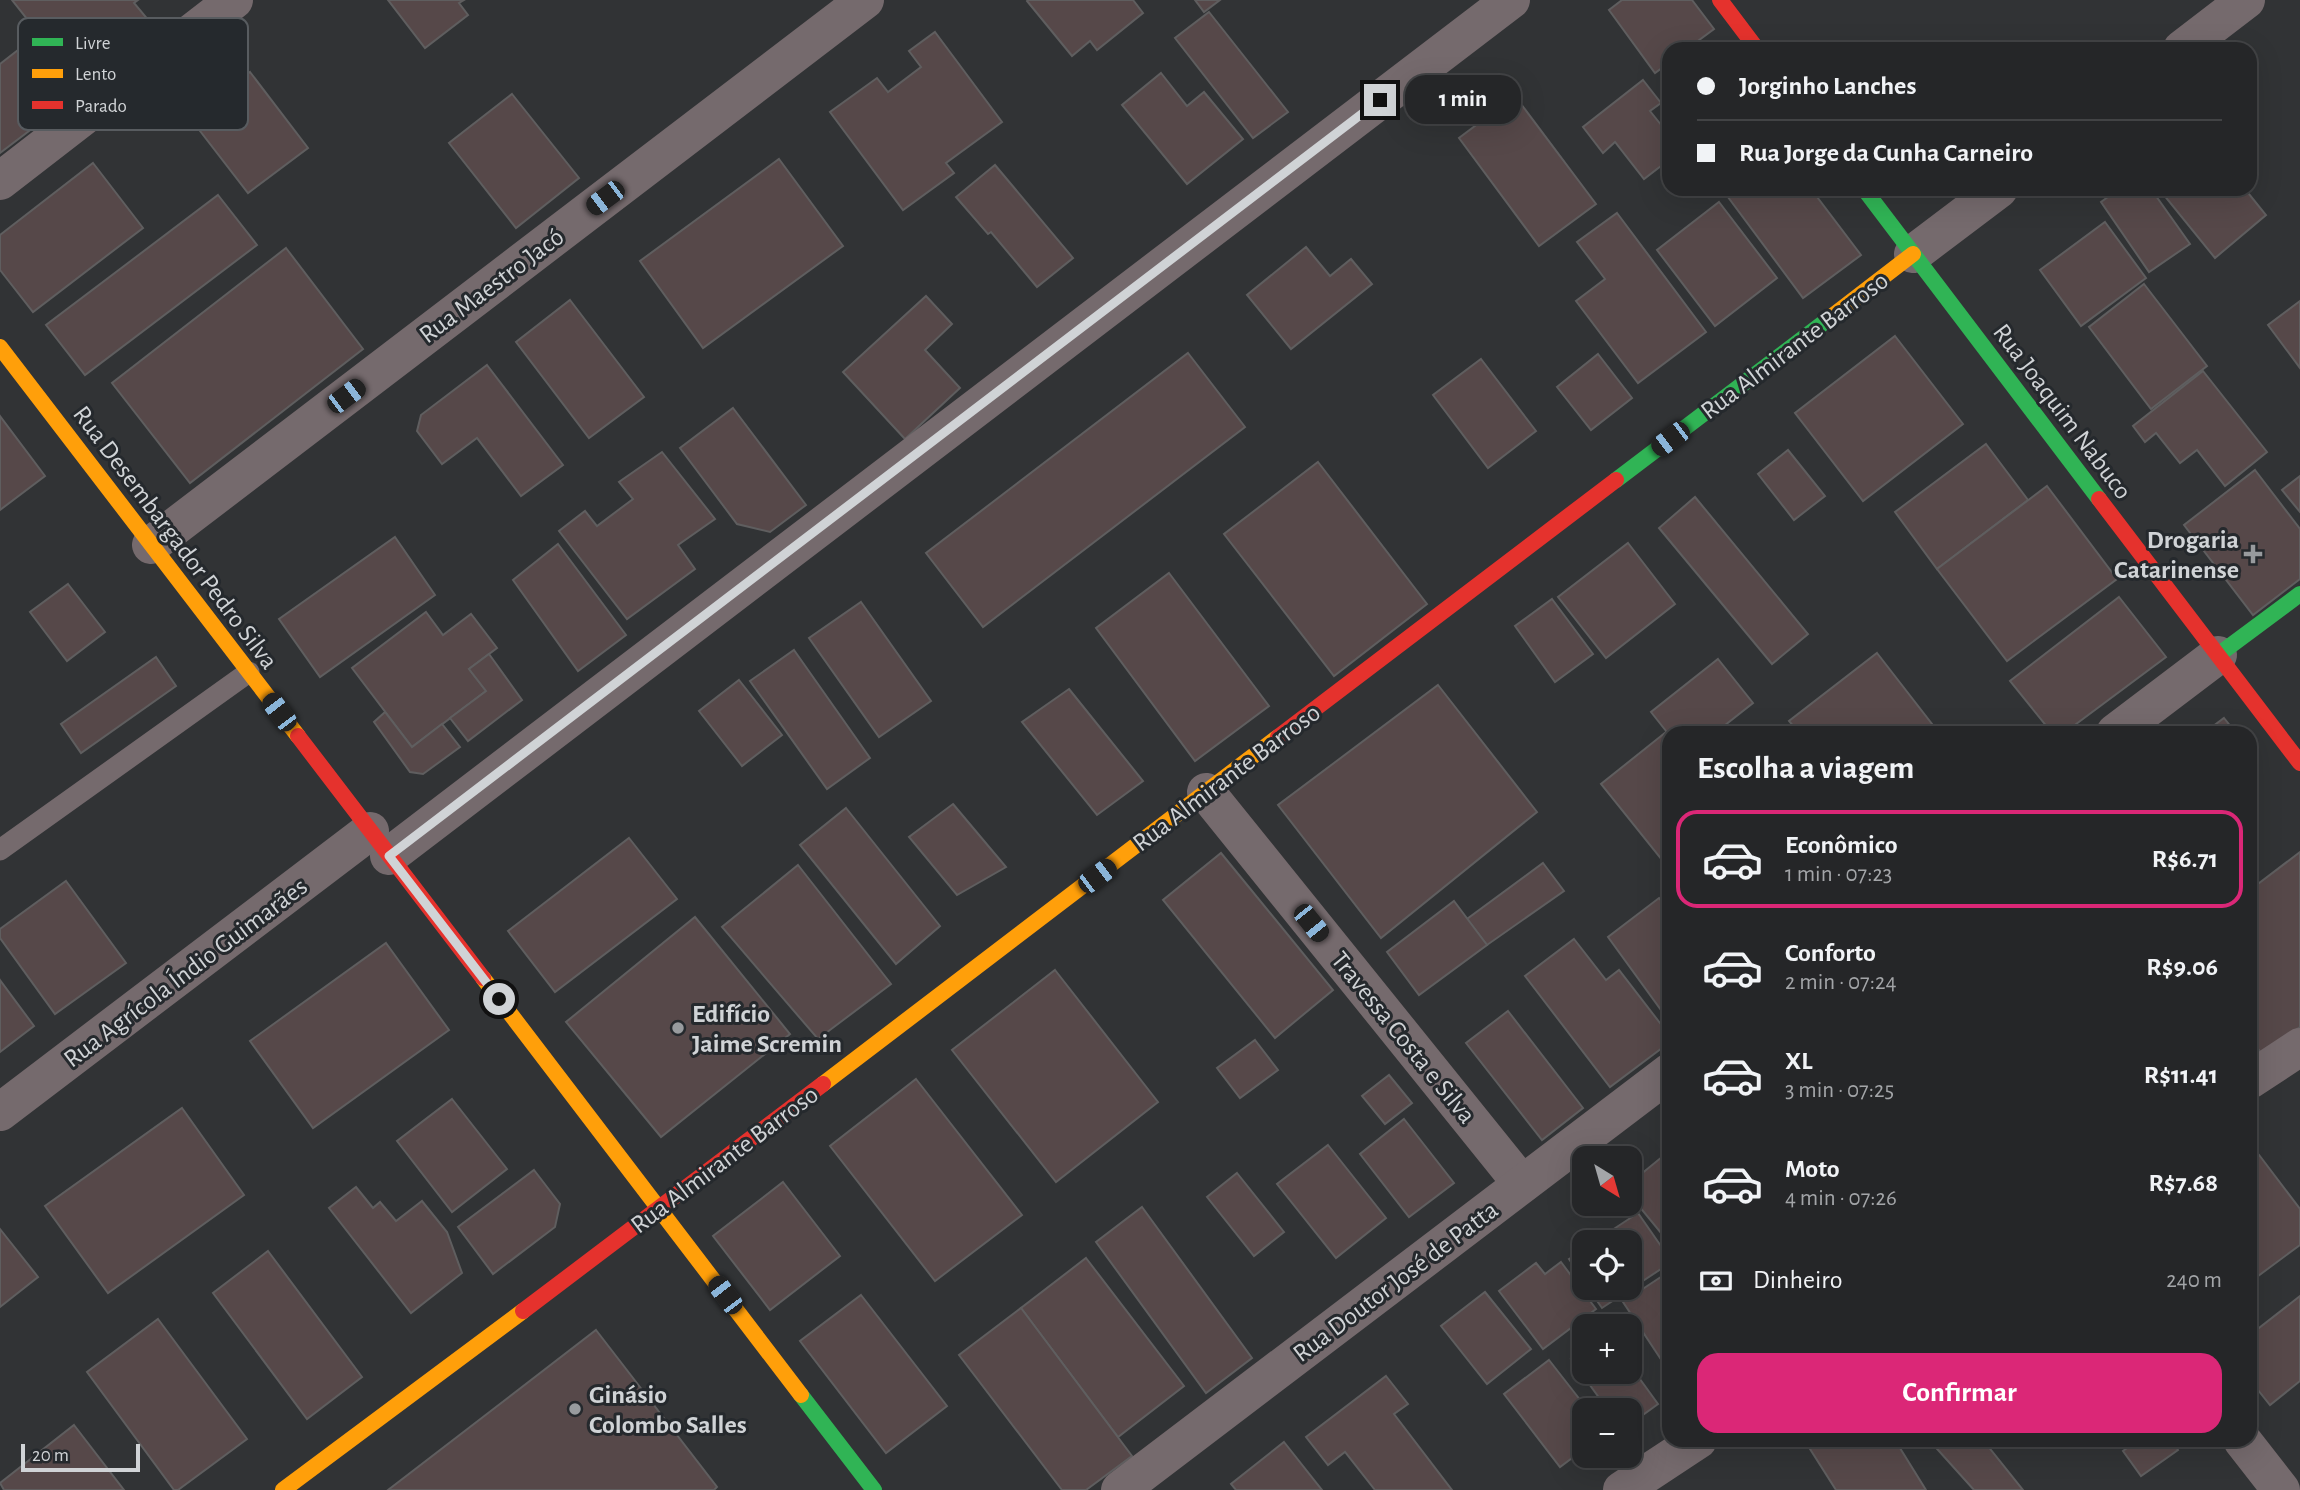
<!DOCTYPE html>
<html lang="pt">
<head>
<meta charset="utf-8">
<style>
  :root { --surface:#252628; --page:#313234; --text:#f1f3f6; --muted:#a3a5a8; --line:#424345; --accent:#db2777 }
  body { margin:0; font-family:"Alegreya Sans",sans-serif; background:var(--page); color:var(--text); height:100vh; display:flex; flex-direction:column; font-size:26px; white-space:nowrap }
  * { box-sizing:border-box; margin:0 }
  p { font-size:23px; color:var(--muted) }
  .icon { flex:none; width:38px; height:38px; fill:none; stroke:currentColor; stroke-width:2; stroke-linecap:round; stroke-linejoin:round }
  .map { position:relative; flex:1; overflow:hidden }
  .panel { position:absolute; left:1662px; top:726px; width:595px; height:721px; display:flex; flex-direction:column; background:var(--surface); border-radius:21px; box-shadow:0 7px 28px #0002,0 0 0 2px var(--line) }
  .panel>* { flex:none }
  .guide { position:absolute; left:1662px; top:42px; width:595px; height:154px; border-radius:21px; box-shadow:0 7px 28px #0002,0 0 0 2px var(--line); display:grid; align-content:center; height:154px; padding:0 35px; background:var(--surface) }
  .needle { width:46px; rotate:143deg }
  .fabs { position:absolute; left:1572px; top:1146px; display:grid; gap:14px }
  .fabs a { display:grid; place-items:center; width:70px; height:70px; border-radius:14px; background:var(--surface); box-shadow:0 7px 28px #0002,0 0 0 2px var(--line); font-size:35px }
  .scale { position:absolute; left:21px; bottom:18px; width:119px; box-sizing:border-box; padding-left:7px; border:4px solid #d0d3d6; border-top:0; font-size:19px; line-height:24px; white-space:nowrap; color:#d0d3d6; -webkit-text-stroke:5px #25292d; paint-order:stroke }
  .end { position:absolute; width:32px; height:32px; margin:-16px; border:9px solid #d0d3d6; background:#111; box-shadow:0 0 0 4px #111 }
  .from { border-radius:50% }
  .bubble { position:absolute; height:49px; border-radius:21px; background:var(--surface); box-shadow:0 7px 28px #0002,0 0 0 2px var(--line); font-size:23px; font-weight:700; line-height:49px; text-align:center }
  .car { position:absolute; width:21px; height:42px; margin:-21px -10px; border-radius:9px; box-shadow:0 0 5px 2px #0007; background:linear-gradient(#222 24%,#8ab4d8 0 40%,#222 0 76%,#8ab4d8 0 86%,#222 0) }
  .guide b { display:flex; align-items:center; gap:24px; height:66px; font-size:26px }
  .guide b+b { border-top:2px solid var(--line) }
  .guide i { width:18px; height:18px; background:var(--text) }
  ul { padding:0; list-style:none }
  li { display:flex; align-items:center; gap:21px; height:98px; margin:0 14px 10px; padding:0 21px; border:4px solid transparent; border-radius:21px }
  li div { flex:1 }
  li b { display:block; font-size:26px }
  li em { font-style:normal; font-weight:700 }
  li.current { border-color:var(--accent) }
  li>.icon { width:63px; height:63px; stroke-width:1.5 }
  h2 { padding:0 35px; font-size:32px; line-height:84px }
  .pay { display:flex; align-items:center; gap:18px; height:77px; padding:0 35px; font-size:26px }
  .pay p { margin-inline-start:auto }
  .button { display:flex; gap:14px; margin-top:auto; padding:14px 35px }
  .button a { flex:1; height:80px; border-radius:21px; background:var(--accent); color:#fff; font-size:28px; font-weight:700; line-height:80px; text-align:center }
  .map>svg:first-child { display:block }
</style>
</head>
<body>
<div class="map">
<svg width="2300" height="1490" viewBox="0 0 2300 1490">
  <rect width="100%" height="100%" fill="#313335"/>
  <!-- building -->
  <g fill="#564849" stroke="#5f5e5f" stroke-width="2">
    <polygon points="12,0 138,0 134,3 155,28 81,87"/>
    <polygon points="388,0 464,0 459,3 468,15 425,48"/>
    <polygon points="1028,0 1133,0 1143,13 1097,50 1090,41 1072,56 1027,1"/>
    <polygon points="1195,0 1220,0 1204,12"/>
    <polygon points="1622,0 1692,0 1714,29 1687,49 1670,49 1670,62 1655,73 1609,10"/>
    <polygon points="1209,12 1288,112 1253,138 1175,38"/>
    <polygon points="935,32 1002,122 946,163 954,173 903,210 830,112 877,78 888,92 921,67 909,51"/>
    <polygon points="31,40 75,96 0,153 0,64"/>
    <polygon points="250,72 308,148 248,193 190,118"/>
    <polygon points="1161,73 1187,106 1204,92 1243,139 1187,184 1122,105"/>
    <polygon points="1643,80 1661,103 1650,111 1670,136 1670,159 1644,179 1615,142 1603,153 1583,127"/>
    <polygon points="512,94 579,178 516,228 449,143"/>
    <polygon points="1515,96 1596,204 1539,246 1459,138"/>
    <polygon points="779,159 843,246 703,348 640,261"/>
    <polygon points="93,163 143,228 33,312 0,270 0,235"/>
    <polygon points="995,165 1073,258 1037,287 991,232 988,234 956,197"/>
    <polygon points="1722,189 1811,189 1861,255 1803,298"/>
    <polygon points="2119,189 2151,189 2190,244 2149,272 2101,202"/>
    <polygon points="2159,189 2245,189 2266,215 2215,258"/>
    <polygon points="218,195 257,245 85,375 46,325"/>
    <polygon points="1719,202 1777,278 1715,326 1657,250"/>
    <polygon points="1617,213 1706,332 1638,383 1576,301 1605,279 1577,242"/>
    <polygon points="2105,222 2146,278 2081,326 2040,270"/>
    <polygon points="1306,247 1330,276 1351,259 1372,284 1291,349 1247,295"/>
    <polygon points="286,248 363,349 190,483 112,383"/>
    <polygon points="2144,284 2207,366 2151,409 2089,327"/>
    <polygon points="926,296 952,324 925,350 960,388 905,439 843,372"/>
    <polygon points="570,300 644,397 589,438 516,342"/>
    <polygon points="2300,301 2300,368 2268,325"/>
    <polygon points="1895,336 1963,424 1863,501 1795,413"/>
    <polygon points="1188,353 1245,427 983,627 926,553"/>
    <polygon points="1598,354 1632,398 1591,430 1557,387"/>
    <polygon points="1481,359 1536,431 1488,468 1433,395"/>
    <polygon points="487,365 563,465 521,496 477,438 442,464 417,431 421,415"/>
    <polygon points="2203,371 2267,452 2225,486 2197,450 2180,463 2156,433 2145,442 2133,426"/>
    <polygon points="733,408 806,505 770,532 737,524 680,448"/>
    <polygon points="0,416 45,476 0,510"/>
    <polygon points="1986,444 2028,500 1937,569 1895,512"/>
    <polygon points="1788,450 1825,496 1794,520 1758,474"/>
    <polygon points="662,452 715,519 678,545 695,569 627,619 559,531 585,511 597,526 633,499 619,482"/>
    <polygon points="1318,462 1427,604 1334,676 1224,534"/>
    <polygon points="2255,470 2300,529 2300,579 2253,615 2184,525"/>
    <polygon points="2300,476 2300,512 2282,490"/>
    <polygon points="2047,486 2117,579 2007,661 1937,569"/>
    <polygon points="1695,497 1808,634 1772,664 1659,528"/>
    <polygon points="395,537 435,595 320,677 279,619"/>
    <polygon points="1628,543 1675,604 1606,658 1558,597"/>
    <polygon points="558,544 626,635 578,671 513,580"/>
    <polygon points="1169,573 1269,706 1195,761 1096,628"/>
    <polygon points="68,584 105,632 67,661 30,612"/>
    <polygon points="2119,597 2166,657 2064,733 2052,733 2010,681"/>
    <polygon points="1552,599 1593,654 1555,682 1515,626"/>
    <polygon points="861,602 931,701 879,737 809,638"/>
    <polygon points="426,612 443,635 471,614 497,648 469,669 486,691 412,747 352,668"/>
    <polygon points="794,650 870,758 827,789 750,681"/>
    <polygon points="1877,653 1939,733 1799,733 1789,721"/>
    <polygon points="489,654 522,700 468,741 450,718 486,691 469,669"/>
    <polygon points="156,657 176,686 81,753 61,724"/>
    <polygon points="1718,659 1753,703 1715,733 1670,733 1670,736 1651,712"/>
    <polygon points="739,680 782,735 742,766 699,711"/>
    <polygon points="1438,685 1537,812 1381,938 1278,805"/>
    <polygon points="1069,689 1143,781 1097,815 1022,722"/>
    <polygon points="385,712 412,747 442,724 460,747 423,774 410,772 374,722"/>
    <polygon points="2224,718 2236,733 2204,733"/>
    <polygon points="1666,732 1670,736 1670,870 1601,784"/>
    <polygon points="953,804 1006,867 957,895 909,837"/>
    <polygon points="846,808 940,926 896,964 800,845"/>
    <polygon points="629,838 677,899 555,992 508,931"/>
    <polygon points="2300,852 2300,1027 2262,1054 2250,1038 2250,890"/>
    <polygon points="1221,853 1333,990 1275,1038 1163,900"/>
    <polygon points="1543,863 1564,891 1487,945 1467,919"/>
    <polygon points="798,865 891,984 818,1039 722,927"/>
    <polygon points="66,881 126,963 55,1014 0,938 0,929"/>
    <polygon points="1659,898 1670,911 1670,1003 1661,1010 1608,937"/>
    <polygon points="1454,901 1487,945 1419,995 1387,952"/>
    <polygon points="695,917 790,1034 661,1137 566,1022"/>
    <polygon points="1574,939 1606,980 1619,970 1670,1036 1670,1042 1610,1087 1525,976"/>
    <polygon points="386,943 449,1030 313,1128 250,1041"/>
    <polygon points="1055,970 1158,1102 1056,1182 952,1050"/>
    <polygon points="0,980 34,1026 0,1052"/>
    <polygon points="1508,1011 1583,1108 1542,1140 1466,1043"/>
    <polygon points="1255,1040 1278,1070 1240,1098 1217,1068"/>
    <polygon points="1389,1075 1412,1103 1385,1124 1362,1096"/>
    <polygon points="916,1079 1022,1215 935,1281 830,1146"/>
    <polygon points="452,1099 507,1169 452,1212 397,1141"/>
    <polygon points="182,1108 244,1195 108,1293 45,1206"/>
    <polygon points="1404,1119 1454,1183 1409,1217 1360,1154"/>
    <polygon points="2250,1143 2300,1209 2300,1245 2250,1282"/>
    <polygon points="1328,1145 1386,1218 1336,1258 1277,1184"/>
    <polygon points="1668,1152 1670,1154 1670,1244 1629,1194 1629,1184"/>
    <polygon points="534,1170 560,1204 555,1227 493,1274 458,1227"/>
    <polygon points="1237,1173 1284,1232 1254,1256 1207,1197"/>
    <polygon points="783,1182 840,1256 770,1310 713,1236"/>
    <polygon points="356,1187 373,1208 380,1202 396,1221 422,1201 447,1232 462,1273 411,1313 329,1208"/>
    <polygon points="1142,1207 1252,1358 1206,1393 1096,1242"/>
    <polygon points="1638,1213 1670,1259 1670,1263 1602,1308 1588,1288 1629,1288 1629,1242 1594,1242"/>
    <polygon points="0,1229 38,1277 0,1307"/>
    <polygon points="1584,1250 1584,1281 1569,1259"/>
    <polygon points="268,1251 362,1377 307,1419 213,1293"/>
    <polygon points="1086,1258 1184,1386 1118,1437 1021,1308"/>
    <polygon points="1561,1262 1596,1309 1543,1349 1499,1291 1536,1263 1545,1274"/>
    <polygon points="1670,1271 1670,1373 1623,1302"/>
    <polygon points="1485,1292 1531,1349 1487,1384 1441,1326"/>
    <polygon points="861,1295 947,1406 886,1453 800,1341"/>
    <polygon points="2300,1296 2300,1381 2270,1405 2250,1380 2250,1335"/>
    <polygon points="1021,1308 1132,1456 1086,1490 1062,1490 959,1355"/>
    <polygon points="158,1319 247,1439 178,1490 174,1490 87,1372"/>
    <polygon points="596,1330 717,1487 714,1490 388,1490"/>
    <polygon points="1584,1350 1584,1372 1629,1372 1629,1364 1658,1404 1629,1425 1629,1410 1608,1410 1571,1359"/>
    <polygon points="1549,1360 1588,1410 1584,1410 1584,1449 1560,1467 1504,1394"/>
    <polygon points="1386,1376 1408,1404 1394,1414 1452,1490 1375,1490 1345,1452 1328,1465 1306,1437"/>
    <polygon points="74,1425 124,1490 4,1490 0,1483"/>
    <polygon points="1824,1440 1895,1440 1926,1490 1836,1490 1810,1449"/>
    <polygon points="1929,1440 1983,1440 2023,1490 1974,1490"/>
    <polygon points="2138,1440 2171,1440 2178,1450 2141,1476 2123,1451"/>
    <polygon points="1284,1442 1322,1490 1236,1490 1231,1484"/>
  </g>
  <g fill="none" stroke-linecap="round" stroke-linejoin="round">
    <!-- lane -->
    <polyline stroke="#756a6d" stroke-width="21" points="0,850 249,672"/>
    <!-- street -->
    <g stroke="#756a6d" stroke-width="38">
      <polyline points="2182,49 2246,0"/>
      <polyline points="0,181 234,0"/>
      <polyline points="1913,254 1999,189"/>
      <polyline points="151,545 865,0"/>
      <polyline points="2115,733 2218,655"/>
      <polyline points="1206,792 1522,1184"/>
      <polyline points="389,856 1511,0"/>
      <polyline points="2250,1080 2300,1047"/>
      <polyline points="0,1112 370,831"/>
      <polyline points="2242,1440 2281,1490"/>
      <polyline points="1120,1490 1670,1072"/>
      <polyline points="1622,1490 1698,1440"/>
    </g>
    <!-- fast -->
    <g stroke="#30b455" stroke-width="16">
      <polyline points="1864,189 2099,499"/>
      <polyline points="1616,480 1831,317"/>
      <polyline points="2218,655 2300,594"/>
      <polyline points="801,1395 874,1490"/>
    </g>
    <!-- slow -->
    <g stroke="#ff9f0a" stroke-width="16">
      <polyline points="1831,317 1913,254"/>
      <polyline points="0,347 298,736"/>
      <polyline points="483,978 801,1395"/>
      <polyline points="823,1084 1278,737"/>
      <polyline points="283,1490 523,1311"/>
    </g>
    <!-- jam -->
    <g stroke="#e5322d" stroke-width="16">
      <polyline points="1720,0 1757,49"/>
      <polyline points="2099,499 2300,763"/>
      <polyline points="298,736 483,978"/>
      <polyline points="1278,737 1616,480"/>
      <polyline points="523,1311 823,1084"/>
    </g>
  </g>
  <g fill="none" stroke-linecap="round" stroke-linejoin="round">
    <!-- route -->
    <polyline stroke="#d0d3d6" stroke-width="9" points="499,999 389,856 1380,100"/>
  </g>
  <!-- markers -->
  <g fill="#989b9e" stroke="#25292d" stroke-width="2.5">
    <path d="M2249.5 543.5h7v7h7v7h-7v7h-7v-7h-7v-7h7z"/>
    <circle cx="678" cy="1028" r="7"/>
    <circle cx="575" cy="1409" r="7"/>
  </g>
  <g text-anchor="middle" stroke-width="6" stroke-linejoin="round" paint-order="stroke">
    <!-- street labels -->
    <g font-size="26" fill="#d0d3d6" stroke="#25292d">
      <text transform="translate(491 285) rotate(-37)" y="9">Rua Maestro Jacó</text>
      <text transform="translate(1794 345) rotate(-37)" y="9">Rua Almirante Barroso</text>
      <text transform="translate(2063 411) rotate(53)" y="9">Rua Joaquim Nabuco</text>
      <text transform="translate(176 537) rotate(53)" y="9">Rua Desembargador Pedro Silva</text>
      <text transform="translate(1226 777) rotate(-37)" y="9">Rua Almirante Barroso</text>
      <text transform="translate(185 972) rotate(-37)" y="9">Rua Agrícola Índio Guimarães</text>
      <text transform="translate(1404 1037) rotate(51)" y="9">Travessa Costa e Silva</text>
      <text transform="translate(724 1159) rotate(-37)" y="9">Rua Almirante Barroso</text>
      <text transform="translate(1395 1281) rotate(-37)" y="9">Rua Doutor José de Patta</text>
    </g>
    <!-- poi labels -->
    <g font-size="26" font-weight="bold" fill="#d0d3d6" stroke="#25292d" text-anchor="start">
      <text x="2239" y="548" text-anchor="end">Drogaria<tspan x="2239" dy="30">Catarinense</tspan></text>
      <text x="692" y="1022">Edifício<tspan x="692" dy="30">Jaime Scremin</tspan></text>
      <text x="589" y="1403">Ginásio<tspan x="589" dy="30">Colombo Salles</tspan></text>
    </g>
  </g>
  <!-- legend -->
  <rect x="18" y="18" width="230" height="112" rx="10" fill="#25292d" stroke="#585c60" stroke-width="2"/>
  <rect x="32" y="38" width="31" height="8" fill="#30b455"/>
  <rect x="32" y="69" width="31" height="9" fill="#ff9f0a"/>
  <rect x="32" y="101" width="31" height="8" fill="#e5322d"/>
  <g font-size="19" fill="#d0d3d6">
    <text x="75" y="49">Livre</text>
    <text x="75" y="80">Lento</text>
    <text x="75" y="112">Parado</text>
  </g>
</svg>
<div class="fabs">
<a><svg class="needle" viewBox="-14 -14 28 28"><path d="M0-13l5 13h-10z" fill="#e53935"/><path d="M0 13l5-13h-10z" fill="#a3a5a8"/></svg></a>
<a><svg class="icon" aria-label="locate" viewBox="0 0 24 24"><circle cx="12" cy="12" r="6"/><path d="M12 2v4M12 18v4M2 12h4M18 12h4"/></svg></a>
<a>+</a>
<a>−</a>
</div>
<div class="scale">20 m</div>
<i class="end from" style="left:499px;top:999px"></i>
<i class="end" style="left:1380px;top:100px"></i>
<div class="bubble" style="left:1405px;top:75px;width:116px">1 min</div>
<i class="car" style="left:605px;top:198px;rotate:233deg"></i>
<i class="car" style="left:346px;top:396px;rotate:53deg"></i>
<i class="car" style="left:1670px;top:439px;rotate:233deg"></i>
<i class="car" style="left:279px;top:712px;rotate:323deg"></i>
<i class="car" style="left:1097px;top:876px;rotate:53deg"></i>
<i class="car" style="left:1311px;top:923px;rotate:141deg"></i>
<i class="car" style="left:725px;top:1295px;rotate:323deg"></i>
<div class="guide">
<b><i class="from"></i>Jorginho Lanches</b>
<b><i></i>Rua Jorge da Cunha Carneiro</b>
</div>
<section class="panel">
<h2>Escolha a viagem</h2>
<ul>
<li class="current"><svg class="icon" aria-label="car" viewBox="0 0 24 24"><path d="M5 17H2v-5l4-1 3-4h7l3 4 3 1v5h-3M9 17h6M6 11h13"/><circle cx="7" cy="17" r="2"/><circle cx="17" cy="17" r="2"/></svg><div><b>Econômico</b><p>1 min · 07:23</p></div><em>R$6.71</em></li>
<li><svg class="icon" aria-label="car" viewBox="0 0 24 24"><path d="M5 17H2v-5l4-1 3-4h7l3 4 3 1v5h-3M9 17h6M6 11h13"/><circle cx="7" cy="17" r="2"/><circle cx="17" cy="17" r="2"/></svg><div><b>Conforto</b><p>2 min · 07:24</p></div><em>R$9.06</em></li>
<li><svg class="icon" aria-label="car" viewBox="0 0 24 24"><path d="M5 17H2v-5l4-1 3-4h7l3 4 3 1v5h-3M9 17h6M6 11h13"/><circle cx="7" cy="17" r="2"/><circle cx="17" cy="17" r="2"/></svg><div><b>XL</b><p>3 min · 07:25</p></div><em>R$11.41</em></li>
<li><svg class="icon" aria-label="car" viewBox="0 0 24 24"><path d="M5 17H2v-5l4-1 3-4h7l3 4 3 1v5h-3M9 17h6M6 11h13"/><circle cx="7" cy="17" r="2"/><circle cx="17" cy="17" r="2"/></svg><div><b>Moto</b><p>4 min · 07:26</p></div><em>R$7.68</em></li>
</ul>
<div class="pay"><svg class="icon" aria-label="cash" viewBox="0 0 24 24"><path d="M3 7h18v10H3z"/><circle cx="12" cy="12" r="2"/></svg>Dinheiro<p>240 m</p></div>
<div class="button"><a>Confirmar</a></div>
</section>
</div>
</body>
</html>
